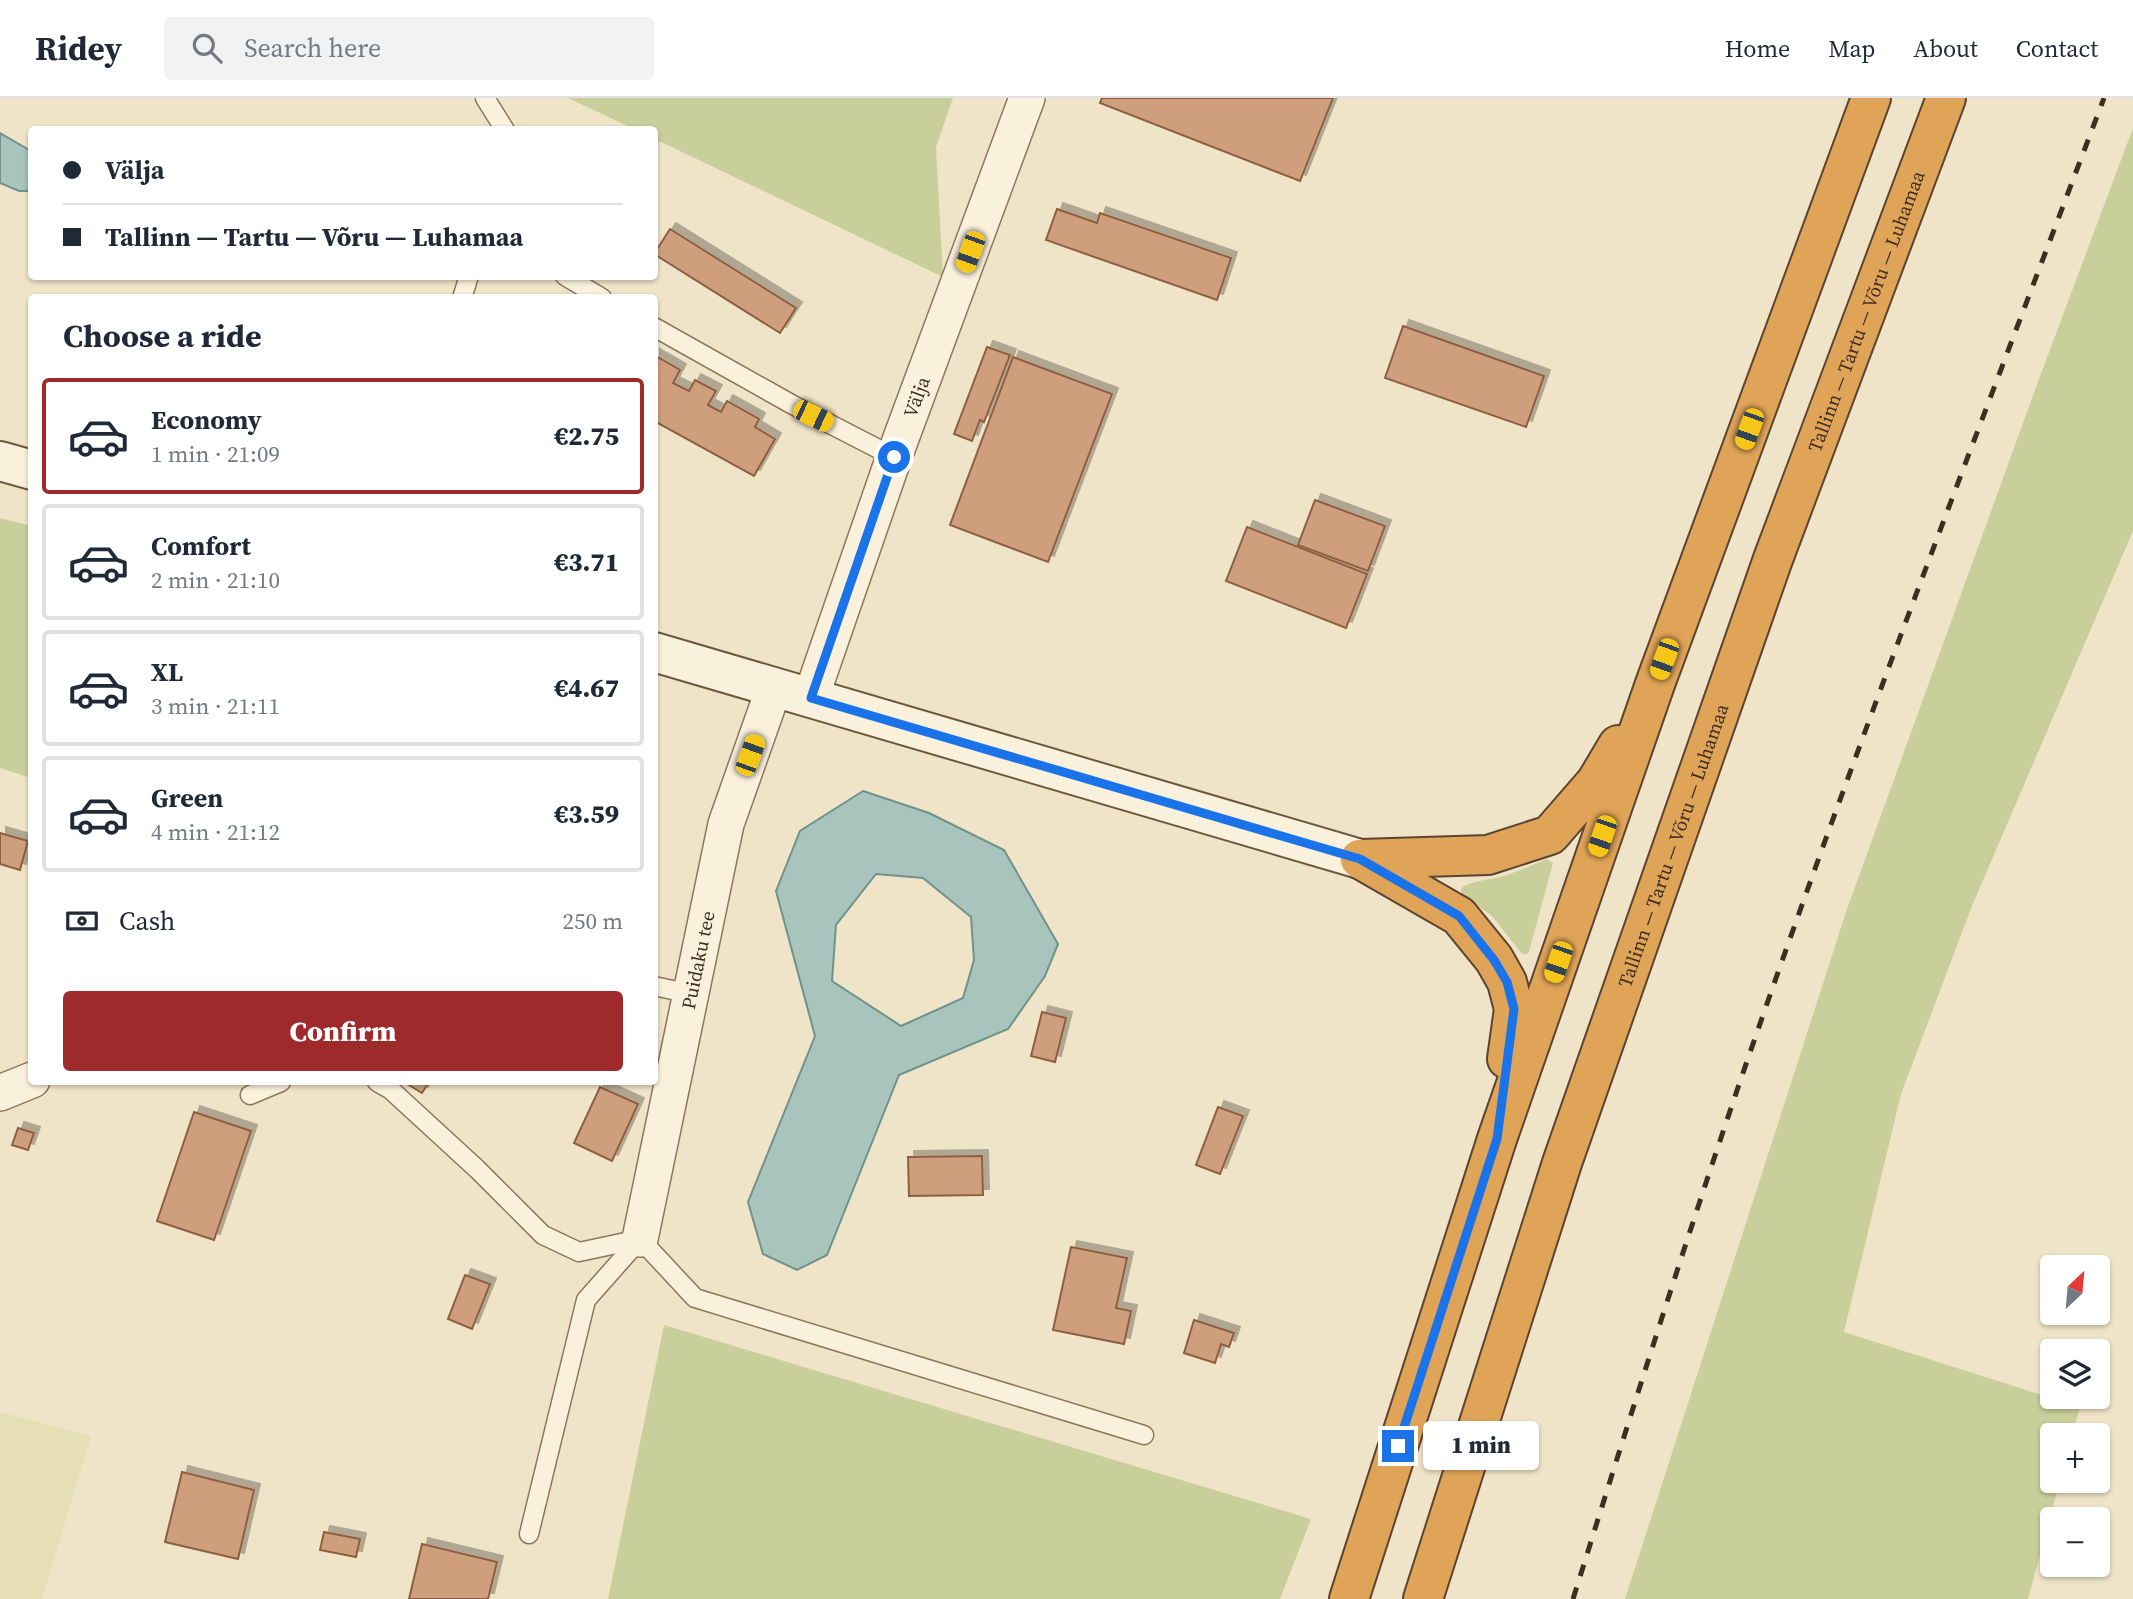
<!DOCTYPE html>
<html lang="en">
<head>
<meta charset="utf-8">
<style>
  :root { --surface:#fff; --page:#f2f2f3; --text:#1f2937; --muted:#747a83; --line:#e0e1e3; --accent:#9e2a2b }
  body { margin:0; font-family:"Source Serif 4",serif; background:var(--page); color:var(--text); height:100vh; display:flex; flex-direction:column; font-size:26px; white-space:nowrap }
  * { box-sizing:border-box; margin:0 }
  p { font-size:23px; color:var(--muted) }
  .icon { flex:none; width:38px; height:38px; fill:none; stroke:currentColor; stroke-width:2; stroke-linecap:round; stroke-linejoin:round }
  .map { position:relative; flex:1; overflow:hidden }
  .details { position:absolute; left:28px; top:196px; width:630px; height:791px; display:flex; flex-direction:column; background:var(--surface); border-radius:7px; box-shadow:0 2px 5px #0004 }
  .details>* { flex:none }
  .top-card { position:absolute; left:28px; top:28px; width:630px; height:154px; border-radius:7px; box-shadow:0 2px 5px #0004; display:grid; align-content:center; height:154px; padding:0 35px; background:var(--surface) }
  .needle { width:46px; rotate:26deg }
  .tools { position:absolute; left:2040px; top:1157px; display:grid; gap:14px }
  .tools a { display:grid; place-items:center; width:70px; height:70px; border-radius:7px; background:var(--surface); box-shadow:0 2px 5px #0004; font-size:35px }
  .end { position:absolute; width:32px; height:32px; margin:-16px; border:9px solid #1a73e8; background:#fff; box-shadow:0 0 0 4px #fff }
  .from { border-radius:50% }
  .bubble { position:absolute; height:49px; border-radius:7px; background:var(--surface); box-shadow:0 2px 5px #0004; font-size:23px; font-weight:800; line-height:49px; text-align:center }
  .car { position:absolute; width:21px; height:42px; margin:-21px -10px; border-radius:9px; box-shadow:0 0 5px 2px #0007; background:linear-gradient(#f5c518 24%,#345 0 40%,#f5c518 0 76%,#345 0 86%,#f5c518 0) }
  .top-card b { display:flex; align-items:center; gap:24px; height:66px; font-size:26px }
  .top-card b+b { border-top:2px solid var(--line) }
  .top-card i { width:18px; height:18px; background:var(--text) }
  ul { padding:0; list-style:none }
  li { display:flex; align-items:center; gap:21px; height:116px; margin:0 14px 10px; padding:0 21px; border:4px solid var(--line); border-radius:7px }
  li div { flex:1 }
  li b { display:block; font-size:26px }
  li em { font-style:normal; font-weight:800 }
  li.selected { border-color:var(--accent) }
  li>.icon { width:63px; height:63px; stroke-width:1.5 }
  h2 { padding:0 35px; font-size:32px; line-height:84px }
  .pay { display:flex; align-items:center; gap:18px; height:77px; padding:0 35px; font-size:26px }
  .pay p { margin-inline-start:auto }
  .action { display:flex; gap:14px; margin-top:auto; padding:14px 35px }
  .action a { flex:1; height:80px; border-radius:7px; background:var(--accent); color:#fff; font-size:28px; font-weight:800; line-height:80px; text-align:center }
  header { display:flex; align-items:center; gap:42px; box-sizing:border-box; height:98px; padding:0 35px; background:var(--surface); border-bottom:2px solid var(--line) }
  header strong { font-size:33px }
  nav { display:flex; gap:38px; margin-inline-start:auto; font-size:24px }
  .search { width:490px; height:63px; background:var(--page); display:flex; align-items:center; gap:18px; box-sizing:border-box; padding:0 24px; border-radius:7px; color:var(--muted); font-size:26px }
  .map>svg:first-child { display:block }
</style>
</head>
<body>
<header>
<strong>Ridey</strong>
<div class="search"><svg class="icon" aria-label="search" viewBox="0 0 24 24"><circle cx="10" cy="10" r="6"/><path d="M15 15l6 6"/></svg>Search here</div>
<nav><a>Home</a><a>Map</a><a>About</a><a>Contact</a></nav>
</header>
<div class="map">
<svg width="2133" height="1501" viewBox="0 0 2133 1501">
  <defs>
    <filter id="shadow"><feDropShadow dx="6" dy="-6" stdDeviation="0" flood-color="#0004"/></filter>
  </defs>
  <rect width="100%" height="100%" fill="#f0e4c8"/>
  <!-- farmland -->
  <polygon fill="#e6deb5" points="0,1314 91,1338 42,1501 0,1501"/>
  <!-- green -->
  <g fill="#c9cf9b">
    <polygon points="568,0 953,0 936,49 943,179 655,41 654,32 634,31"/>
    <polygon points="2133,30 2133,433 1972,808 1901,996 1844,1234 2080,1309 2072,1337 2053,1337 2053,1382 2060,1383 2028,1501 1625,1501 1846,814 2036,289"/>
    <polygon points="0,420 31,428 31,680 0,670"/>
    <path d="M1547,761L1553,765L1530,850L1528,856H1522L1492,818L1462,797L1461,790C1473,782 1490,782 1504,778C1519,773 1533,767 1547,761Z"/>
    <polygon points="664,1227 1311,1421 1280,1501 608,1501"/>
  </g>
  <!-- water -->
  <g fill="#a9c4bc" stroke="#6f938a" stroke-width="2" fill-rule="evenodd">
    <polygon points="0,35 31,53 32,90 30,93 19,93 0,85"/>
    <path d="M863,693L929,715L1004,752L1058,846L1045,878L1008,931L899,977L827,1157L797,1172L763,1156L748,1104L815,938L776,793L800,733ZM876,776L923,780L971,819L974,862L963,900L901,928L832,883L836,827Z"/>
  </g>
  <!-- building -->
  <g fill="#cf9f7d" stroke="#8d5f41" stroke-width="2" filter="url(#shadow)">
    <polygon points="1102,0 1333,0 1300,83 1100,5"/>
    <polygon points="1057,111 1097,125 1100,115 1231,160 1217,202 1046,142"/>
    <polygon points="670,131 796,210 780,235 654,156"/>
    <polygon points="1403,228 1544,278 1526,329 1385,280"/>
    <polygon points="987,249 1010,257 984,324 980,322 972,343 954,336"/>
    <polygon points="654,257 680,272 673,285 689,293 695,282 716,293 708,307 721,314 727,303 759,321 755,329 775,341 754,378 654,323"/>
    <polygon points="1013,259 1112,296 1048,464 950,427"/>
    <polygon points="1315,402 1385,428 1368,473 1298,447"/>
    <polygon points="1247,429 1367,476 1346,530 1226,483"/>
    <polygon points="0,735 28,743 20,772 0,766"/>
    <polygon points="1042,914 1066,920 1055,964 1031,958"/>
    <polygon points="404,984 429,984 422,995"/>
    <polygon points="600,989 638,1006 612,1063 574,1045"/>
    <polygon points="1218,1009 1243,1018 1220,1076 1196,1067"/>
    <polygon points="194,1014 251,1033 214,1142 157,1123"/>
    <polygon points="18,1030 34,1035 28,1052 12,1047"/>
    <polygon points="982,1058 983,1097 909,1098 908,1059"/>
    <polygon points="1071,1149 1127,1160 1116,1210 1131,1213 1124,1246 1053,1232"/>
    <polygon points="465,1177 490,1186 472,1231 448,1221"/>
    <polygon points="1194,1222 1234,1235 1229,1249 1221,1246 1215,1265 1184,1255"/>
    <polygon points="182,1374 254,1392 238,1461 165,1444"/>
    <polygon points="324,1434 360,1441 356,1459 320,1452"/>
    <polygon points="422,1446 497,1464 488,1501 409,1501"/>
  </g>
  <g fill="none" stroke-linecap="round" stroke-linejoin="round">
    <defs>
      <g id="lane">
        <polyline points="485,0 505,32"/>
        <polyline points="565,178 602,200"/>
        <polyline points="462,200 469,178"/>
        <polyline points="654,229 793,307 894,359"/>
        <polyline points="654,888 691,896"/>
        <polyline points="377,984 391,992 477,1071 543,1137 579,1154 640,1141"/>
        <polyline points="250,997 281,984"/>
        <polyline points="640,1141 695,1200 1144,1337"/>
        <polyline points="529,1436 586,1202 640,1141"/>
      </g>
      <g id="street">
        <path id="s1" d="M811,599L894,359L1027,0"/>
        <polyline points="0,995 32,982"/>
        <path id="s2" d="M640,1141L726,726L774,590"/>
      </g>
      <g id="secondary">
        <polyline points="0,363 32,372"/>
        <polyline points="654,554 1360,761"/>
      </g>
      <g id="highway">
        <polyline points="1360,761 1488,757 1550,737 1596,684 1618,647"/>
        <polyline points="1360,761 1459,818 1494,861 1507,884 1514,911 1507,961"/>
        <polyline points="1349,1501 1497,1041 1655,586 1871,0"/>
        <path id="s3" d="M1423,1501L1562,1065L1773,461L1946,0"/>
      </g>
    </defs>
    <!-- lane casing -->
    <use href="#lane" stroke="#8d765c" stroke-width="21"/>
    <!-- street casing -->
    <use href="#street" stroke="#8d765c" stroke-width="38"/>
    <!-- secondary casing -->
    <use href="#secondary" stroke="#6f573f" stroke-width="42"/>
    <!-- highway casing -->
    <use href="#highway" stroke="#5b4430" stroke-width="42"/>
    <!-- lane -->
    <use href="#lane" stroke="#faf1dc" stroke-width="18"/>
    <!-- street -->
    <use href="#street" stroke="#faf1dc" stroke-width="35"/>
    <!-- secondary -->
    <use href="#secondary" stroke="#faf1dc" stroke-width="38"/>
    <!-- highway -->
    <use href="#highway" stroke="#e0a458" stroke-width="38"/>
    <!-- rail -->
    <path stroke="#3d2e20" stroke-width="5" stroke-dasharray="12 12" stroke-linecap="butt" d="M1573,1501C1636,1300 1699,1099 1769,900C1875,598 1991,299 2104,0"/>
  </g>
  <g fill="none" stroke-linecap="round" stroke-linejoin="round">
    <!-- route -->
    <polyline stroke="#1a73e8" stroke-width="9" points="894,359 811,600 1360,761 1459,818 1494,862 1507,884 1514,911 1497,1041 1398,1348"/>
  </g>
  <g text-anchor="middle" stroke-width="5" stroke-linejoin="round" paint-order="stroke">
    <!-- street labels -->
    <g font-size="19" fill="#3d2e20" stroke="#f7eed8">
      <text dy="7" stroke="none"><textPath href="#s3" startOffset="1362">Tallinn — Tartu — Võru — Luhamaa</textPath></text>
      <text dy="7" stroke="none"><textPath href="#s1" startOffset="318">Välja</textPath></text>
      <text dy="7" stroke="none"><textPath href="#s3" startOffset="794">Tallinn — Tartu — Võru — Luhamaa</textPath></text>
      <text dy="7" stroke="none"><textPath href="#s2" startOffset="285">Puidaku tee</textPath></text>
    </g>
  </g>
</svg>
<div class="tools">
<a><svg class="needle" viewBox="-14 -14 28 28"><path d="M0-13l5 13h-10z" fill="#e53935"/><path d="M0 13l5-13h-10z" fill="#747a83"/></svg></a>
<a><svg class="icon" aria-label="layers" viewBox="0 0 24 24"><path d="M12 4l9 5-9 5-9-5zM3 14l9 5 9-5"/></svg></a>
<a>+</a>
<a>−</a>
</div>
<i class="end from" style="left:894px;top:359px"></i>
<i class="end" style="left:1398px;top:1348px"></i>
<div class="bubble" style="left:1423px;top:1323px;width:116px">1 min</div>
<i class="car" style="left:970px;top:154px;rotate:200deg"></i>
<i class="car" style="left:813px;top:318px;rotate:116deg"></i>
<i class="car" style="left:1749px;top:331px;rotate:200deg"></i>
<i class="car" style="left:1664px;top:561px;rotate:200deg"></i>
<i class="car" style="left:750px;top:657px;rotate:20deg"></i>
<i class="car" style="left:1602px;top:738px;rotate:199deg"></i>
<i class="car" style="left:1558px;top:864px;rotate:199deg"></i>
<div class="top-card">
<b><i class="from"></i>Välja</b>
<b><i></i>Tallinn — Tartu — Võru — Luhamaa</b>
</div>
<section class="details">
<h2>Choose a ride</h2>
<ul>
<li class="selected"><svg class="icon" aria-label="car" viewBox="0 0 24 24"><path d="M5 17H2v-5l4-1 3-4h7l3 4 3 1v5h-3M9 17h6M6 11h13"/><circle cx="7" cy="17" r="2"/><circle cx="17" cy="17" r="2"/></svg><div><b>Economy</b><p>1 min · 21:09</p></div><em>€2.75</em></li>
<li><svg class="icon" aria-label="car" viewBox="0 0 24 24"><path d="M5 17H2v-5l4-1 3-4h7l3 4 3 1v5h-3M9 17h6M6 11h13"/><circle cx="7" cy="17" r="2"/><circle cx="17" cy="17" r="2"/></svg><div><b>Comfort</b><p>2 min · 21:10</p></div><em>€3.71</em></li>
<li><svg class="icon" aria-label="car" viewBox="0 0 24 24"><path d="M5 17H2v-5l4-1 3-4h7l3 4 3 1v5h-3M9 17h6M6 11h13"/><circle cx="7" cy="17" r="2"/><circle cx="17" cy="17" r="2"/></svg><div><b>XL</b><p>3 min · 21:11</p></div><em>€4.67</em></li>
<li><svg class="icon" aria-label="car" viewBox="0 0 24 24"><path d="M5 17H2v-5l4-1 3-4h7l3 4 3 1v5h-3M9 17h6M6 11h13"/><circle cx="7" cy="17" r="2"/><circle cx="17" cy="17" r="2"/></svg><div><b>Green</b><p>4 min · 21:12</p></div><em>€3.59</em></li>
</ul>
<div class="pay"><svg class="icon" aria-label="cash" viewBox="0 0 24 24"><path d="M3 7h18v10H3z"/><circle cx="12" cy="12" r="2"/></svg>Cash<p>250 m</p></div>
<div class="action"><a>Confirm</a></div>
</section>
</div>
</body>
</html>
